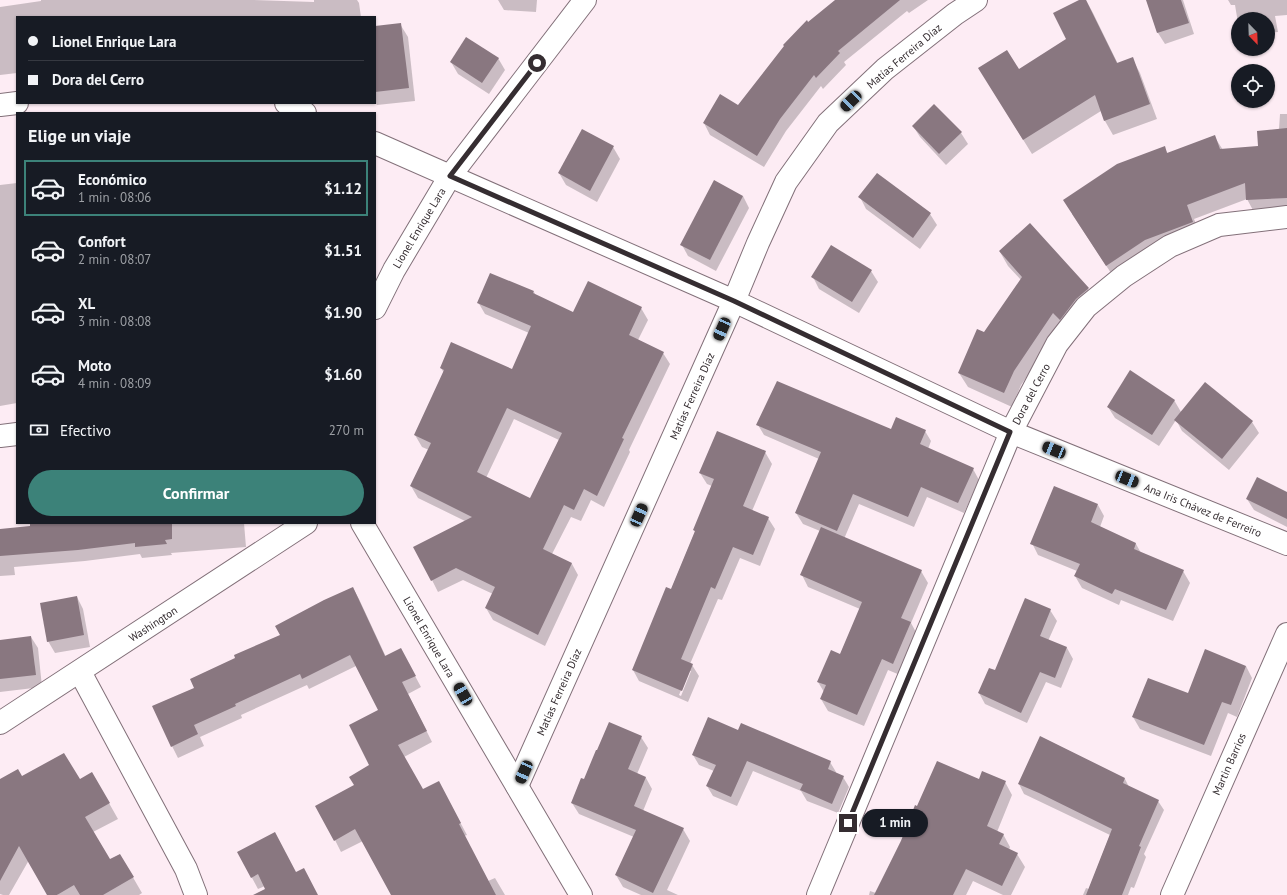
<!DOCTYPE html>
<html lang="es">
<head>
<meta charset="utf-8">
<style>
  :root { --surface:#171b24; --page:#20242c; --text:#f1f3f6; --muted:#9ea1a6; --line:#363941; --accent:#3c8279 }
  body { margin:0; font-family:"PT Sans",sans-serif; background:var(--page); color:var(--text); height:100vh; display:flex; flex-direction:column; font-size:15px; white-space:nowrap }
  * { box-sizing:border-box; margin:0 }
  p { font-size:13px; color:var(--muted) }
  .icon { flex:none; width:22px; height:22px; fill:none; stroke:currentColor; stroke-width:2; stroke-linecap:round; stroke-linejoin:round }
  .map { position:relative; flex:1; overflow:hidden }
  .panel { position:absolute; left:16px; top:112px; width:360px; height:412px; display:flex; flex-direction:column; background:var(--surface); border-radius:0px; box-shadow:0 1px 3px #0004 }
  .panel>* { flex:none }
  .guide { position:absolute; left:16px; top:16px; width:360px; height:88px; border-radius:0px; box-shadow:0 1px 3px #0004; display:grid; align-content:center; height:88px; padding:0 12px; background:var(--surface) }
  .needle { width:26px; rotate:157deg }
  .fabs { position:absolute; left:1231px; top:12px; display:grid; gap:8px }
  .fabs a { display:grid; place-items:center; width:44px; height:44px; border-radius:50%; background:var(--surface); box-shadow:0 1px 3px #0004; font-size:20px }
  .end { position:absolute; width:18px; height:18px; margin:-9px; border:5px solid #352d31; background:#fff; box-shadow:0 0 0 2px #fff }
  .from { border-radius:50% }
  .bubble { position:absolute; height:28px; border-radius:14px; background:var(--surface); box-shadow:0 1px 3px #0004; font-size:13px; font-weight:600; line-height:28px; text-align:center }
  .car { position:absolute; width:12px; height:24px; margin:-12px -6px; border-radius:5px; box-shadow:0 0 3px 1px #0007; background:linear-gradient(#222 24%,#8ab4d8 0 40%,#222 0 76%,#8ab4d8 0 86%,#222 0) }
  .guide b { display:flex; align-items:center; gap:14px; height:38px; font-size:15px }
  .guide b+b { border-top:1px solid var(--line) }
  .guide i { width:10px; height:10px; background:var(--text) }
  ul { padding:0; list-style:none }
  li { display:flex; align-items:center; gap:12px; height:56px; margin:0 8px 6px; padding:0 4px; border:2px solid transparent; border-radius:0px }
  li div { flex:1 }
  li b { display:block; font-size:15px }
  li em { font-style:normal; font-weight:600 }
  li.current { border-color:var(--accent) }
  li>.icon { width:36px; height:36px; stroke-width:1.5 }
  h2 { padding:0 12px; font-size:18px; line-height:48px }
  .pay { display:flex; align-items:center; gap:10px; height:44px; padding:0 12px; font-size:15px }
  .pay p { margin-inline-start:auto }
  .primary-button { display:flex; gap:8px; margin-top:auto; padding:8px 12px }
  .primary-button a { flex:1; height:46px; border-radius:24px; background:var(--accent); color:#fff; font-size:16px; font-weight:600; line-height:46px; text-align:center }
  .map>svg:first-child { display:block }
</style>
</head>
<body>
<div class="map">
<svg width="1287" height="895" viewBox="0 0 1287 895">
  <rect width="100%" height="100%" fill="#fdecf4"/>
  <!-- shadow -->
  <g fill="#0003" fill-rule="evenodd">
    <polygon points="41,0 254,0 314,2 314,0 357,0 359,3 361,17 17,17 17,73 0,75 0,7 41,1"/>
    <polygon points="498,0 537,0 536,12 504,10"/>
    <polygon points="837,0 928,0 909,13 907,11 844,62 846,65 823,89 821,86 786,131 764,167 710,135 704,123 739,106 808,23"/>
    <polygon points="1081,0 1086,0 1093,13 1118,64 1132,58 1140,73 1157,119 1113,135 1105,121 1101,111 1032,154 988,83 1019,70 1067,40"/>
    <polygon points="1147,0 1183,0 1194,34 1165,44 1158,33"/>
    <polygon points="1228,0 1287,0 1287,15 1275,16 1278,32 1268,33 1268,19 1238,19 1238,23 1235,5 1231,5"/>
    <polygon points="400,24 408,37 415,101 377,105 375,102 375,27"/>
    <polygon points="498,58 505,70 489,94 458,74 451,62"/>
    <polygon points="1280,114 1287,114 1287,212 1255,214 1247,199 1194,219 1201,236 1115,279 1072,214 1164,147 1168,154 1214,136 1223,150 1260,147 1279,129"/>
    <polygon points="913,126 961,133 968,144 946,165 920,137"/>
    <polygon points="583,130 613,147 620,159 597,202 566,185 559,173"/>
    <polygon points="17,183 17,403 0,406 0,185"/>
    <polygon points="743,196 749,208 716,271 688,256 682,245"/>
    <polygon points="860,197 930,214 937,225 920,249 866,209"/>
    <polygon points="1030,224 1088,289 1097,303 1062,327 1021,385 1012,407 968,387 959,373 1021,280 1008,266 1000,252"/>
    <polygon points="871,271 878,282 859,313 819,289 813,277"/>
    <path d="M534,292L536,296L574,314L641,308L648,320L638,340L663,353L670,364L629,450L630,452L604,507L591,500L581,521L571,517L552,554L572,564L578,575L545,646L493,620L486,608L493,594L463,580L438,592L432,580L465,521L418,498L411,486L429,450L422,447L415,435L444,373L441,368L512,371L529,333L485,314L478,302ZM514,419L559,440L530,500L486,478Z"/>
    <polygon points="1174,400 1181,412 1252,422 1259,433 1229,470 1182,431 1176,420 1159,446 1115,418 1108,407"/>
    <polygon points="758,425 891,431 925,431 931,441 928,449 973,469 979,480 964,513 927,497 914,527 859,504 844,539 921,571 928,583 911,623 917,634 900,675 888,670 864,726 828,711 821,699 824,692 818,682 840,655 860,609 808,587 802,575 820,531 803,524 796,513 819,459 764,435"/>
    <path d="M765,452L772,464L752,511L768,518L775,529L760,566L740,558L722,600L718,599L690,664L692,665L699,676L688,702L639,681L633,670L671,590L695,532L694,530L712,486L707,484L700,473ZM689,671H691L681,696L679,695Z"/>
    <polygon points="1287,493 1287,527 1254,510 1247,499"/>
    <polygon points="1098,505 1104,516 1100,527 1136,544 1141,553 1183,571 1190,583 1173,621 1121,600 1119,605 1082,588 1075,576 1077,571 1038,555 1032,543"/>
    <polygon points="31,523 244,523 246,547 171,553 172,555 142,558 140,554 85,561 14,567 15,575 0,576 0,530 31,527"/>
    <polygon points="353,588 359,599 386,657 407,661 421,687 408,694 432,742 404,757 423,791 445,794 467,835 464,836 488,881 495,878 505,895 397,895 367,839 341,852 335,840 355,785 371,766 379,710 356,666 309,689 307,685 241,715 242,718 200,737 204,746 178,758 172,746 195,688 237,658 281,635"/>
    <polygon points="77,597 83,609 90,647 55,653 48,641"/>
    <polygon points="1050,610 1057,621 1048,641 1067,648 1073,659 1061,688 1046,682 1027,723 985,704 979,693 995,671"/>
    <polygon points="31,637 38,648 42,687 0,692 0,641"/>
    <polygon points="1246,666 1252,678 1237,717 1228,713 1211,756 1140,729 1133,717 1189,695"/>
    <polygon points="738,731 830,762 836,772 836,774 843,777 849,787 838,813 807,801 801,791 753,771 737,806 713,796 707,786 714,771 699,765 693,755"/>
    <polygon points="641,737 648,748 637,774 646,778 652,789 643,811 683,829 690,841 667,890 678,895 641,895 623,887 616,875 634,837 579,814 572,803 584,780"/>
    <polygon points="1041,737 1125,779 1129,787 1158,801 1164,810 1144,854 1146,857 1134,888 1131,887 1128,895 1083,895 1086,888 1089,889 1110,835 1024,794 1019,784"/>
    <polygon points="92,773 118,819 93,832 110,861 120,855 142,893 139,895 58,895 46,870 29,860 9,895 3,895 0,894 0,780 22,778 79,781"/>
    <polygon points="980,780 1005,782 1012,795 997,832 1003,834 1010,847 1009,850 1017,854 1025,867 1011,895 1003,895 973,881 966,895 869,895 870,891 876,893 917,807"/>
    <polygon points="238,852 296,873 317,895 270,895 265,886 258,889"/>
  </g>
  <!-- building -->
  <g fill="#897780" fill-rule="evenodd">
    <polygon points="835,0 900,0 838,51 840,53 816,78 814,75 780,119 757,156 703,123 720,94 738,105 784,46 783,45 807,20 808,22"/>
    <polygon points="1079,0 1086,0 1117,63 1133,57 1150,104 1104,121 1095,95 1023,140 978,68 1007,50 1019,69 1066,39 1053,13"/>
    <polygon points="1146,0 1181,0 1189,23 1157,33"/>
    <polygon points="401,23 409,88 375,92 375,26"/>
    <polygon points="466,37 499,58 482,83 450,62"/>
    <polygon points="934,104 962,132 939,154 912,126"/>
    <polygon points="1287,128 1287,198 1246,200 1245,183 1187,205 1193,222 1145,240 1106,266 1063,200 1117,164 1165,146 1167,153 1215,135 1220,149 1258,146 1257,131"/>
    <polygon points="582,129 614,146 590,191 558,173"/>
    <polygon points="877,173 931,213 913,238 858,197"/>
    <polygon points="714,180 743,196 710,260 680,245"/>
    <polygon points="1030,223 1089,288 1076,299 1060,320 1053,313 1014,371 1004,393 958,373 977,329 984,332 1022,277 999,251"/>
    <polygon points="831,245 872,270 852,302 811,277"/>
    <path d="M490,273L534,291L533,293L573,312L588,281L642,307L629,335L664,352L622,438L624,439L597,496L584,489L574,510L564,505L543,549L572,563L538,635L485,608L495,587L456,568L431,581L413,547L472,517L410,486L431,443L414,435L444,370L440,368L451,342L512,369L531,326L477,303ZM507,408L562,433L530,498L477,472Z"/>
    <polygon points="1130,370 1175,400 1152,435 1107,407"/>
    <polygon points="777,381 891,429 896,417 926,430 920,444 974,468 958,503 921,487 908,517 853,494 837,531 795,513 821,452 756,425"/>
    <polygon points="1205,382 1253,421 1222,459 1174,420"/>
    <polygon points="717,431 766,451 743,506 769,517 753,555 733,547 715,589 711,587 681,659 693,664 682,691 632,670 666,587 671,589 695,531 693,530 714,479 699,473"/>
    <polygon points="1257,477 1287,492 1287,519 1246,499"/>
    <polygon points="1054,486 1098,504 1091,522 1136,543 1134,549 1184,570 1166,610 1115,589 1112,594 1074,576 1080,564 1030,544"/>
    <polygon points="30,523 172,523 172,539 165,540 167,544 135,547 135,543 78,550 0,556 0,529 30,526"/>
    <polygon points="821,527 922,570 901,618 911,622 893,664 882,659 857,715 820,699 826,685 817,682 831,650 840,654 862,602 800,575"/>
    <polygon points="353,587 385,656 401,648 416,676 402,682 427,731 398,745 423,789 439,781 461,823 459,824 496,895 391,895 355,829 334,841 315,806 354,785 349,777 369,765 349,725 378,710 350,655 302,679 300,674 235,704 236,706 194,725 198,734 171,747 152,706 194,688 190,679 235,658 234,655 280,635 275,626 324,600"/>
    <polygon points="77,596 84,635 47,642 40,603"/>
    <polygon points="1025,598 1051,609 1040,636 1067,647 1055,678 1040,672 1021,713 978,693 989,668 995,670"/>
    <polygon points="31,636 36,675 0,679 0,640"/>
    <polygon points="1205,649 1246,666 1231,705 1222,702 1204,745 1132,717 1148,678 1188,693"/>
    <polygon points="708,717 738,730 741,723 831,761 828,769 844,776 832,804 800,790 803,784 747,761 731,797 706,786 716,765 692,755"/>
    <polygon points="609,722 642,736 628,769 646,777 634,806 684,828 653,893 615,875 636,830 571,803 581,778 584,779 596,750 597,750"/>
    <polygon points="1040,736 1125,778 1123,783 1159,800 1139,846 1141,847 1122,895 1086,895 1112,829 1039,793 1018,784"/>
    <polygon points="64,753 80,779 92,772 110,803 85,817 110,859 120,854 134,877 103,895 80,895 74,885 57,895 47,895 19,846 0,881 0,779 18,769 22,776"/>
    <polygon points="937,761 979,779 982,771 1006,781 987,826 1004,834 999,844 1018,853 1002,886 966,869 953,895 874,895 901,841 915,805 917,806"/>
    <polygon points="275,832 296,872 304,868 318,895 253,895 265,889 258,874 251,878 237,852"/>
  </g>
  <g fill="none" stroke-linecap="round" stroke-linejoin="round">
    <defs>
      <g id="street">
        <polyline points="286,103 305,113"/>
        <polyline points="0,105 17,103"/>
        <polyline points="375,143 734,301 1011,432 1287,544"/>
        <polyline points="375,308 394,270 450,176 585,0"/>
        <polyline points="0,436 17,434"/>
        <polyline points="362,523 581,895"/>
        <polyline points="80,672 186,869 196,895"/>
        <polyline points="0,723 306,523"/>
        <polyline points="517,786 734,301 758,243 786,182 828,123 885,69 955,14 976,0"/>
        <polyline points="818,895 1011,432 1057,344 1086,307 1124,276 1170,246 1219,225 1287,217"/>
        <polyline points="1172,895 1287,634"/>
      </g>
    </defs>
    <!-- street casing -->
    <use href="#street" stroke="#827079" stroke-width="24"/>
    <!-- street -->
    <use href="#street" stroke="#fff" stroke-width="22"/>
  </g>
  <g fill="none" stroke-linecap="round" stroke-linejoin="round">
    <!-- route -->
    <polyline stroke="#352d31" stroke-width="5" points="537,63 450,176 734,301 1010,432 848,823"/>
  </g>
  <g text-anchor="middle" stroke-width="3" stroke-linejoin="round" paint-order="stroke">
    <!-- street labels -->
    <g font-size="11" fill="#352d31" stroke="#fff">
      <text transform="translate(904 56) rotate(-40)" y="4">Matías Ferreira Díaz</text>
      <text transform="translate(419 228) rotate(-59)" y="4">Lionel Enrique Lara</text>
      <text transform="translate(1031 394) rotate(-62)" y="4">Dora del Cerro</text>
      <text transform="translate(692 396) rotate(-66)" y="4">Matías Ferreira Díaz</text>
      <text transform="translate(1203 510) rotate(22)" y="4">Ana Iris Chávez de Ferreiro</text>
      <text transform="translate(153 624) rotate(-33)" y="4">Washington</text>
      <text transform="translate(429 637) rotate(60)" y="4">Lionel Enrique Lara</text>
      <text transform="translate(559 692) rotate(-66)" y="4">Matías Ferreira Díaz</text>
      <text transform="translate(1229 764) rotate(-66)" y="4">Martin Barrios</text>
    </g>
  </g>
</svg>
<div class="fabs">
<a><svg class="needle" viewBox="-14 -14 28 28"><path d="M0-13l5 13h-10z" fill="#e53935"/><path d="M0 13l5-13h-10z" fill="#9ea1a6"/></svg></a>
<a><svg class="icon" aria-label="locate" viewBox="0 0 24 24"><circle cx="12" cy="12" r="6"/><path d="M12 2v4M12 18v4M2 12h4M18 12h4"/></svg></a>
</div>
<i class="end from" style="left:537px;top:63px"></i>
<i class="end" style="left:848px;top:823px"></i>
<div class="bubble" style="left:862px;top:809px;width:66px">1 min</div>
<i class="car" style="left:851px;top:101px;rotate:226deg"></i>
<i class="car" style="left:722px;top:329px;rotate:204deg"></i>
<i class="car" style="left:1054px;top:450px;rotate:292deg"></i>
<i class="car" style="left:1127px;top:479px;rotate:112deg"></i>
<i class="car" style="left:639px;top:515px;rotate:24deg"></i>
<i class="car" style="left:463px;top:694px;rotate:330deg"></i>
<i class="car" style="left:524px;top:772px;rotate:204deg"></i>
<div class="guide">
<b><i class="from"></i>Lionel Enrique Lara</b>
<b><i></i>Dora del Cerro</b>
</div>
<section class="panel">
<h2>Elige un viaje</h2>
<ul>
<li class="current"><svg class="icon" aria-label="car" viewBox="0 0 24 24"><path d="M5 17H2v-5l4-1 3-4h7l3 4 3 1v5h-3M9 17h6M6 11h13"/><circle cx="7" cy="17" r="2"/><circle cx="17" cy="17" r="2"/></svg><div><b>Económico</b><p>1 min · 08:06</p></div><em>$1.12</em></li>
<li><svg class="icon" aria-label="car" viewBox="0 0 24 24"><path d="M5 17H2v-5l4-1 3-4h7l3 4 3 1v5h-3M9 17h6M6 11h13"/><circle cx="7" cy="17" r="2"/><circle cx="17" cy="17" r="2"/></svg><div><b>Confort</b><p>2 min · 08:07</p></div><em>$1.51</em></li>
<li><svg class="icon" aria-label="car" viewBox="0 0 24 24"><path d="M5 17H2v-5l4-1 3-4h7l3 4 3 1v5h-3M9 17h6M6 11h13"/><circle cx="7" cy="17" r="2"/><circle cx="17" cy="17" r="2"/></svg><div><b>XL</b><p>3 min · 08:08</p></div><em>$1.90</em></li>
<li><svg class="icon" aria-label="car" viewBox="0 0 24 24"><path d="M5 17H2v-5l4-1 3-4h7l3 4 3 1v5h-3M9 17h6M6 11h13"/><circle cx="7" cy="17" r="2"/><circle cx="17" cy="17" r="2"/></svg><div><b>Moto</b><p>4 min · 08:09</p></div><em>$1.60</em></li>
</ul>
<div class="pay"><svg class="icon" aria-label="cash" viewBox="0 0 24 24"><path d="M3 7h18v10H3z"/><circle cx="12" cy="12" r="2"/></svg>Efectivo<p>270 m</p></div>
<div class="primary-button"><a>Confirmar</a></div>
</section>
</div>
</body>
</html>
